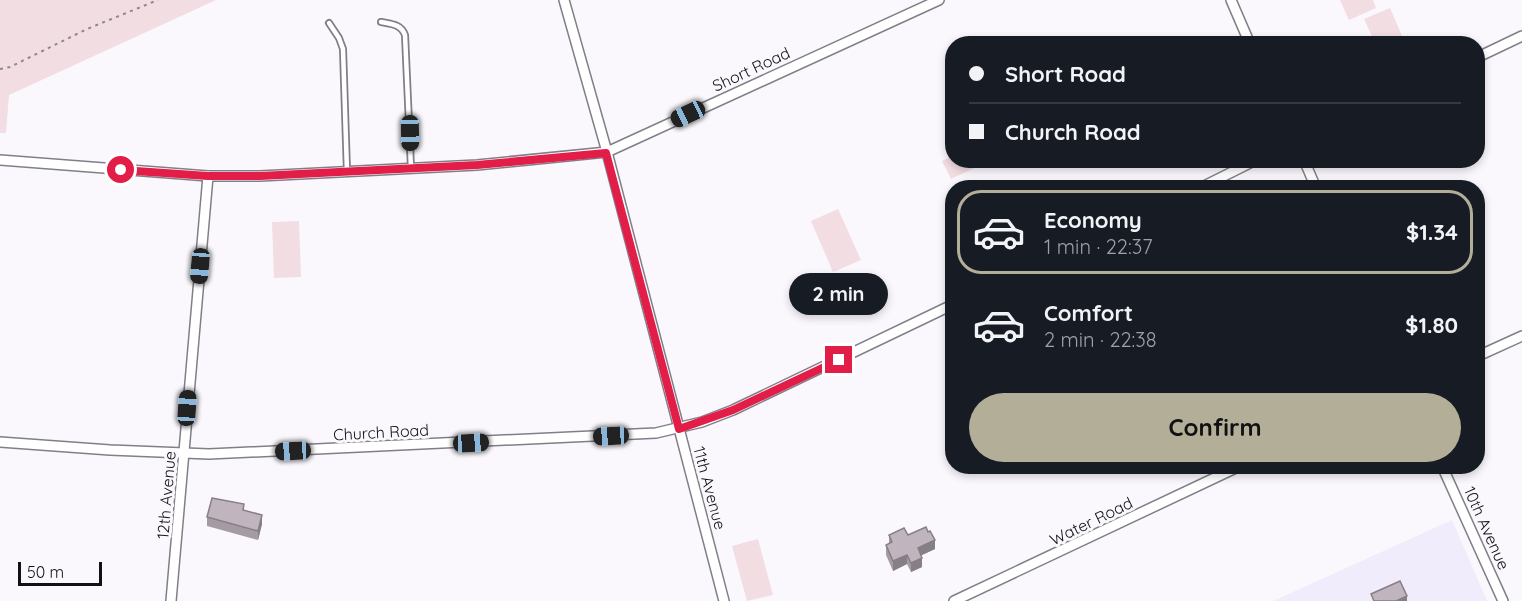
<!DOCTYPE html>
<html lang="en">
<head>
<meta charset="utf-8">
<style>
  :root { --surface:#171b24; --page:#242831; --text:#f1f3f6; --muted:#9ea1a6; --line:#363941; --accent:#b2ae98 }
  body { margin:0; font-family:Quicksand,sans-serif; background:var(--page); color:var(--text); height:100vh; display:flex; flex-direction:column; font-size:22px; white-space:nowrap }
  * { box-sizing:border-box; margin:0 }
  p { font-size:20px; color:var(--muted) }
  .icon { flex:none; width:33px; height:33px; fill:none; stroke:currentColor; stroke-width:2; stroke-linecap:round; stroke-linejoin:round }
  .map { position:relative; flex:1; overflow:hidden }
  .panel { position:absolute; left:945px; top:180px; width:540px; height:294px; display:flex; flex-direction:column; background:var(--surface); border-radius:24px; box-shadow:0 3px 9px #0003 }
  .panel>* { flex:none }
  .guide { position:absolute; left:945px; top:36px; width:540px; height:132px; border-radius:24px; box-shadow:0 3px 9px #0003; display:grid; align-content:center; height:132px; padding:0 24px; background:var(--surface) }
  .scale { position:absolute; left:18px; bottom:15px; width:84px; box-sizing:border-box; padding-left:6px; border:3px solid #111014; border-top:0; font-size:16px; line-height:21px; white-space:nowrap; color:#111014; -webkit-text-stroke:4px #faf8fd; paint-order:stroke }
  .end { position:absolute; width:27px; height:27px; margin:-14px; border:8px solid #e11d48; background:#fff; box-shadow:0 0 0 3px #fff }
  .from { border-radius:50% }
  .bubble { position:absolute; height:42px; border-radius:21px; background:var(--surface); box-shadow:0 3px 9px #0003; font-size:20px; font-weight:700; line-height:42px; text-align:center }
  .car { position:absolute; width:18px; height:36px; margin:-18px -9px; border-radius:8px; box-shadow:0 0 4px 2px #0007; background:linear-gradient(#222 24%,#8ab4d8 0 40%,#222 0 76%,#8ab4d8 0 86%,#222 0) }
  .guide b { display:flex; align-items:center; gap:21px; height:57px; font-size:22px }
  .guide b+b { border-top:2px solid var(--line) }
  .guide i { width:15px; height:15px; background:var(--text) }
  ul { padding:10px 0 0; list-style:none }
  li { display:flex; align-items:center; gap:18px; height:84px; margin:0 12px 9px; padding:0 12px; border:3px solid transparent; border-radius:24px }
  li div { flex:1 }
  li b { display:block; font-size:22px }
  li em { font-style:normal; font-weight:700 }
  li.active { border-color:var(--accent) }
  li>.icon { width:54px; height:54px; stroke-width:1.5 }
  .cta { display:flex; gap:12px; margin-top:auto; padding:12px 24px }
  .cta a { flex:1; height:69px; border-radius:36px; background:var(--accent); color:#111; font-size:24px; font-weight:700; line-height:69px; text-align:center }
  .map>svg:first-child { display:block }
</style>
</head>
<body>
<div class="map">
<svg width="1522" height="601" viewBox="0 0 1522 601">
  <rect width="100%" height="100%" fill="#faf8fd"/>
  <!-- built -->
  <polygon fill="#f0ecfc" points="1452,520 1487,601 1273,601"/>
  <!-- green -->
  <g fill="#f2dde2">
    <polygon points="0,0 216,0 9,95 6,133 0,133"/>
    <polygon points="1340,0 1373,0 1376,8 1349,20"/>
    <polygon points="1390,8 1405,43 1375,43 1364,19"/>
    <polygon points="952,156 952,160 989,161 951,179 942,161"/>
    <polygon points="838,209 861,260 833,272 811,221"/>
    <polygon points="299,221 301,277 274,278 272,222"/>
    <polygon points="758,539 773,595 747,601 732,546"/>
  </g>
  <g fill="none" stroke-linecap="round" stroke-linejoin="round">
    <defs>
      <g id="service">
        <path d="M381,22C391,24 401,24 405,35L411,168"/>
        <polyline points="329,23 339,38 343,49 347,172"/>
      </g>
      <g id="minor">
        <polyline points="564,0 607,152 724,601"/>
        <polyline points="1231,0 1250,44"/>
        <polyline points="1478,57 1522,36"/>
        <polyline points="0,160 208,176 260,176 477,165 607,152 939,0"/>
        <polyline points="1304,160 1316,188"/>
        <polyline points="1200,188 1256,160"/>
        <polyline points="1478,356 1522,336"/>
        <polyline points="0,442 110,450 209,454 656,433 702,422 733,410 952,305"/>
        <polyline points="1442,466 1503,601"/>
        <polyline points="171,601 208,176"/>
        <polyline points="954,601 1240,466"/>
      </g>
    </defs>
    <!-- service casing -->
    <use href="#service" stroke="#817e89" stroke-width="8"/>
    <!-- minor casing -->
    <use href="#minor" stroke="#817e89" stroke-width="12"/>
    <!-- path -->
    <polyline stroke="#8b898e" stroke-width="2" stroke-dasharray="3 4.5" stroke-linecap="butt" points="0,69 10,67 87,29 158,0"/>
    <!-- service -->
    <use href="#service" stroke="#fff" stroke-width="4.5"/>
    <!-- minor -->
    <use href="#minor" stroke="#fff" stroke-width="9"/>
  </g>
  <!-- wall -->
  <g fill="#a59ca3">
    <polygon points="244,510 262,524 258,540 207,526 207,517"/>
    <polygon points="889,535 908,535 935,549 921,555 922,567 911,572 907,564 893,571 886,555 886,545 889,544"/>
  </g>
  <!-- shaded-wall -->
  <g fill="#867f85">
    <polygon points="262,515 262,524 258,540 258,531"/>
    <polygon points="935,540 935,549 918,557 918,548"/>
    <polygon points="907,555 907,564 893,571 893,561"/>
    <polygon points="922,558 922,567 911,572 911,563"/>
    <polygon points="1407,596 1407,601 1396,601"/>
  </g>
  <!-- building -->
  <g fill="#c0b5be" stroke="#867f85" stroke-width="1.5">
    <polygon points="212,498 244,504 243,510 262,515 258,531 207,517"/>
    <polygon points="926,527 928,532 930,531 935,540 918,548 922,558 911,563 907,555 893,561 886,545 892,542 889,535 904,528 908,535"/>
    <polygon points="1400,581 1407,596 1396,601 1374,601 1371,594"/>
  </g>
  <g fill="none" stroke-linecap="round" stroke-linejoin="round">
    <!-- route -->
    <polyline stroke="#e11d48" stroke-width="8" points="121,170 208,176 260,176 477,165 606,153 679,429 733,410 839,360"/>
  </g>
  <g text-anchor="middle" stroke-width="6" stroke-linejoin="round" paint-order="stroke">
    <!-- street labels -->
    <g font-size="16" fill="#111014" stroke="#faf8fd">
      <text transform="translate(751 69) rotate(-25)" y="6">Short Road</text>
      <text transform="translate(381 432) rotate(-3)" y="6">Church Road</text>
      <text transform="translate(710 488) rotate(75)" y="6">11th Avenue</text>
      <text transform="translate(166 495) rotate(-85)" y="6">12th Avenue</text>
      <text transform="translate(1091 521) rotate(-26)" y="6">Water Road</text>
      <text transform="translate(1487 528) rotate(66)" y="6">10th Avenue</text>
    </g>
  </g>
</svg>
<div class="scale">50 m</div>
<i class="end from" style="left:121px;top:170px"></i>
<i class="end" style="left:839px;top:360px"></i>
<div class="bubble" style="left:789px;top:273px;width:99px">2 min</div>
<i class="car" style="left:688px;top:114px;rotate:245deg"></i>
<i class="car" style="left:410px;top:133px;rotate:179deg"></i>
<i class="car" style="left:200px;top:266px;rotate:185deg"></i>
<i class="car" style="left:187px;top:408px;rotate:4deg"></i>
<i class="car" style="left:611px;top:436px;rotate:267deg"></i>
<i class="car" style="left:471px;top:443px;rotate:87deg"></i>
<i class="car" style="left:293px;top:451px;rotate:267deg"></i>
<div class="guide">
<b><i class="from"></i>Short Road</b>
<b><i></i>Church Road</b>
</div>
<section class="panel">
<ul>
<li class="active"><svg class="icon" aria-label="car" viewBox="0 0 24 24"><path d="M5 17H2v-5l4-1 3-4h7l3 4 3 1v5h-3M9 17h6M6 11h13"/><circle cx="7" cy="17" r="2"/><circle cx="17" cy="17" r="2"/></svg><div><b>Economy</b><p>1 min · 22:37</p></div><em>$1.34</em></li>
<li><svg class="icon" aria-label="car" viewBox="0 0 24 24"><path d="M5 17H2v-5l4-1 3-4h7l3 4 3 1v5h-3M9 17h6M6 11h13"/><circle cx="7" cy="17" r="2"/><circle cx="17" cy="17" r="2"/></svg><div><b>Comfort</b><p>2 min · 22:38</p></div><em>$1.80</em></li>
</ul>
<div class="cta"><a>Confirm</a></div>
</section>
</div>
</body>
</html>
